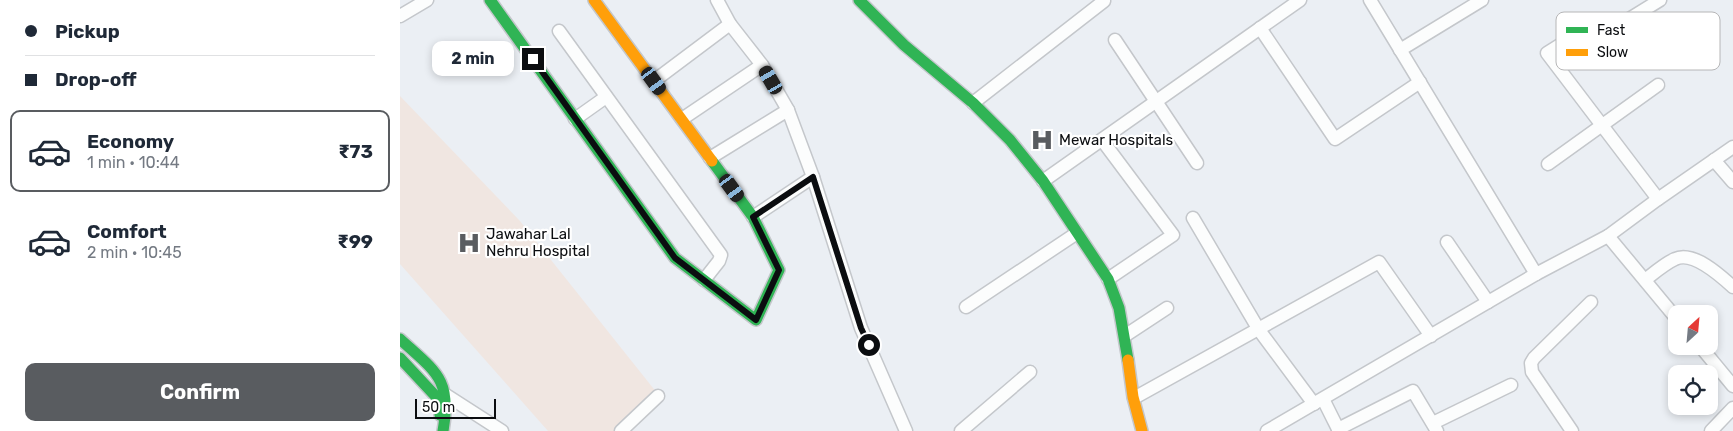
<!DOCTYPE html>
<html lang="en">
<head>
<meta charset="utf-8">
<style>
  :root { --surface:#fff; --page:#f6f6f7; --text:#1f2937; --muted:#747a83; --line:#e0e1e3; --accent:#595c60 }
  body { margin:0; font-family:Rubik,sans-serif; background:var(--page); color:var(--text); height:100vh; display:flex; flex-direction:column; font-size:19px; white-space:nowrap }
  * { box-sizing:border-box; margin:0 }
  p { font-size:16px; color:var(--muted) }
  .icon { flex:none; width:28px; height:28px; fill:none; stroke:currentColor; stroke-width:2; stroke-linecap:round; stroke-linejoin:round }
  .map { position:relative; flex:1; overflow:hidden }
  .panel { display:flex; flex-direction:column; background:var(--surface); width:400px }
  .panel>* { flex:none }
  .guide { display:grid; align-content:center; height:110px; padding:0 25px; background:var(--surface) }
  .needle { width:32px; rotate:26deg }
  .fabs { position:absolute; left:1268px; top:305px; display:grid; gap:10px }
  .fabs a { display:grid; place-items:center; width:50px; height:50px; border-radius:10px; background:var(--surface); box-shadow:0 2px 8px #0003; font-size:25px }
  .scale { position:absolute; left:15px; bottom:12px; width:81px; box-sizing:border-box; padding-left:5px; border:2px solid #0b0d10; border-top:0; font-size:14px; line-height:18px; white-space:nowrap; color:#0b0d10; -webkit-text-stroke:4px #fff; paint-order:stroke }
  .end { position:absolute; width:22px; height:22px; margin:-11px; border:6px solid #0b0d10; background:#fff; box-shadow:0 0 0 2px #fff }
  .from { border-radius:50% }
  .bubble { position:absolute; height:35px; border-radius:10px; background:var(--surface); box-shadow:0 2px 8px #0003; font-size:16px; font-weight:700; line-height:35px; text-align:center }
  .car { position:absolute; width:15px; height:30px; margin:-15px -8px; border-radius:6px; box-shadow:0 0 4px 1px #0007; background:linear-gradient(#222 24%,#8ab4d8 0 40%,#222 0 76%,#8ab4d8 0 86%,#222 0) }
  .guide b { display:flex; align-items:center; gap:18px; height:48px; font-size:19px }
  .guide b+b { border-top:1px solid var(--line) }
  .guide i { width:12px; height:12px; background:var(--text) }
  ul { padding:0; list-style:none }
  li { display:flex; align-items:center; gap:15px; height:82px; margin:0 10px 8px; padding:0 15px; border:2px solid transparent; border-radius:10px }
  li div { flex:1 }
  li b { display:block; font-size:19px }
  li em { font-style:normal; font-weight:700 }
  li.on { border-color:var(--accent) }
  li>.icon { width:45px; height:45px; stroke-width:1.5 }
  .primary-button { display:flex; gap:10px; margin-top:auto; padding:10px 25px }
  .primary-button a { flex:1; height:58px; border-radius:10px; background:var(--accent); color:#fff; font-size:20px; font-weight:700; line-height:58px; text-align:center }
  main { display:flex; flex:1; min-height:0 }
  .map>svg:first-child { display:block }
</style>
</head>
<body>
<main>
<section class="panel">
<div class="guide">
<b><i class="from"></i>Pickup</b>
<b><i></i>Drop-off</b>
</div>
<ul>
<li class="on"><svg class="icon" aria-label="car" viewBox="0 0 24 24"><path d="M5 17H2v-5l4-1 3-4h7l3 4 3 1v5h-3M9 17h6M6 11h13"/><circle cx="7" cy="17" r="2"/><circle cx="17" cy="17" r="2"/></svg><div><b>Economy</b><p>1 min · 10:44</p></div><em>₹73</em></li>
<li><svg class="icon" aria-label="car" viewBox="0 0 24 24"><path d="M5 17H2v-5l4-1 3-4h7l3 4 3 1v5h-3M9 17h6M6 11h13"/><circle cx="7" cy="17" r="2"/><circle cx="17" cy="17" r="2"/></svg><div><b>Comfort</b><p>2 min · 10:45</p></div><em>₹99</em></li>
</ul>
<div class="primary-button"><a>Confirm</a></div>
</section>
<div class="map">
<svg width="1333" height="431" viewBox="0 0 1333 431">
  <rect width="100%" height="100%" fill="#ebeff4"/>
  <!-- medical -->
  <polygon fill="#f0e6e1" points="0,96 120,221 257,393 214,431 148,431 0,264"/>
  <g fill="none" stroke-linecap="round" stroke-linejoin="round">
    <defs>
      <g id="street">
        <polyline points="317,0 330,24 362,65 388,110 413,177 461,328 506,431"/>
        <polyline points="970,0 1136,274"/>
        <polyline points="0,16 27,0"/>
        <polyline points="1226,21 1260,0"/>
        <polyline points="1190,26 1147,53 1258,199"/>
        <polyline points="860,28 935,139 1020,82"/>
        <polyline points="159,31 321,255 319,261 304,280"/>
        <polyline points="715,40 797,163"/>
        <polyline points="1000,50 1082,0"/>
        <polyline points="254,81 330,24"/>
        <polyline points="573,103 704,1"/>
        <polyline points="175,119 206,97"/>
        <polyline points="282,119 362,65"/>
        <polyline points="702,140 773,235 708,279"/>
        <polyline points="310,158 388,110"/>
        <polyline points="1314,160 1333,182"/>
        <polyline points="1148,164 1258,85"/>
        <polyline points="643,181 900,0"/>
        <polyline points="353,217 413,177"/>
        <polyline points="793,218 859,330 914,404"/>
        <polyline points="1208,236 1276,318"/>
        <polyline points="1047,242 1088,302"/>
        <path d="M1245,280C1254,273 1264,264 1275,259C1293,250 1321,276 1333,287"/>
        <polyline points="566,307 677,233"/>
        <polyline points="726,335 767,308"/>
        <polyline points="1300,346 1333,386"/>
        <polyline points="46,395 102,431"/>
        <polyline points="734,398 979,262 1031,336"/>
        <polyline points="923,399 939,431"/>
        <polyline points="1033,423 1111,385"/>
        <polyline points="938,429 1013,391 1037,431"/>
        <polyline points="221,431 258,396"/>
        <polyline points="561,431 630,372"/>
        <polyline points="867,431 1136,274 1208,236 1258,199 1333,147"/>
        <polyline points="1172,431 1132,372 1131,363 1134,358 1191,302"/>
        <polyline points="1311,431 1333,408"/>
      </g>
      <g id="fast">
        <polyline points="90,0 275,258 356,320 379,270 353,217 312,161"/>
        <polyline points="459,0 504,45 573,103 610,140 643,181 708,279 719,308 728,360"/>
        <path d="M0,339C36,372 52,379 43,431"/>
        <polyline points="0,358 42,403 40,415"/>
      </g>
      <g id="slow">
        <polyline points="194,0 312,161"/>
        <polyline points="728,360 733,397 742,431"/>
      </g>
    </defs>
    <!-- street casing -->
    <use href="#street" stroke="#c4c7cb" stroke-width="15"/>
    <!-- fast casing -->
    <use href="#fast" stroke="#c4c7cb" stroke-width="14"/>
    <!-- slow casing -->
    <use href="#slow" stroke="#c4c7cb" stroke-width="14"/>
    <!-- street -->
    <use href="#street" stroke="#fcfdfd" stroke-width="12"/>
    <!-- fast -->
    <use href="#fast" stroke="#30b455" stroke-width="11"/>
    <!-- slow -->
    <use href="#slow" stroke="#ff9f0a" stroke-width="11"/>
  </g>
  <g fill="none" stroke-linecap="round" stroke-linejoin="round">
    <!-- route -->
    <polyline stroke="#0b0d10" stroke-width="6" points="133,59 275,258 356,320 379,270 353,217 413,177 461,328 469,345"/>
  </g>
  <!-- icons -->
  <defs>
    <symbol id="hospital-bare" viewBox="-9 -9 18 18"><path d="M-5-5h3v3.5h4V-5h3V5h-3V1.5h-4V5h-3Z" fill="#595c60" stroke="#fff" stroke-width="2.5" paint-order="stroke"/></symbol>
  </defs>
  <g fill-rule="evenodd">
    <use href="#hospital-bare" x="626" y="124" width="32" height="32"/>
    <use href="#hospital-bare" x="53" y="227" width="32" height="32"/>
  </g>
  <g text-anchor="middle" stroke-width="4.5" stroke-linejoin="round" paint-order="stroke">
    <!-- poi labels -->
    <g font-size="15" fill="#0b0d10" stroke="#fff" text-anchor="start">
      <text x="659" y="145">Mewar Hospitals</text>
      <text x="86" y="239">Jawahar Lal<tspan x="86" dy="17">Nehru Hospital</tspan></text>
    </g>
  </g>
  <!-- legend -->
  <rect x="1156" y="12" width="164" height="58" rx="8" fill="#fff" stroke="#b6b6b7" stroke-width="1"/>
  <rect x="1166" y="27" width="22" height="6" fill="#30b455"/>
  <rect x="1166" y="49" width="22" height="7" fill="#ff9f0a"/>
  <g font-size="14" fill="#0b0d10">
    <text x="1197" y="35">Fast</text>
    <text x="1197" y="57">Slow</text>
  </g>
</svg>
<div class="fabs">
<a><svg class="needle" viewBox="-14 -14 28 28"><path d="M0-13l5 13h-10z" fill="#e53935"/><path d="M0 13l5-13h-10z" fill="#747a83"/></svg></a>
<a><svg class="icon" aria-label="locate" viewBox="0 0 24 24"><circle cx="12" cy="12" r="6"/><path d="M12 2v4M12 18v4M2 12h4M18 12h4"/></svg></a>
</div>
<div class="scale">50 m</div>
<i class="end from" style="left:469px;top:345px"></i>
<i class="end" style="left:133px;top:59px"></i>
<div class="bubble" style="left:32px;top:41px;width:82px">2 min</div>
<i class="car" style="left:371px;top:80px;rotate:330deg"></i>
<i class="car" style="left:254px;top:81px;rotate:144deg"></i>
<i class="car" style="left:332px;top:188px;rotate:144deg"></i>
</div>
</main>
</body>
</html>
